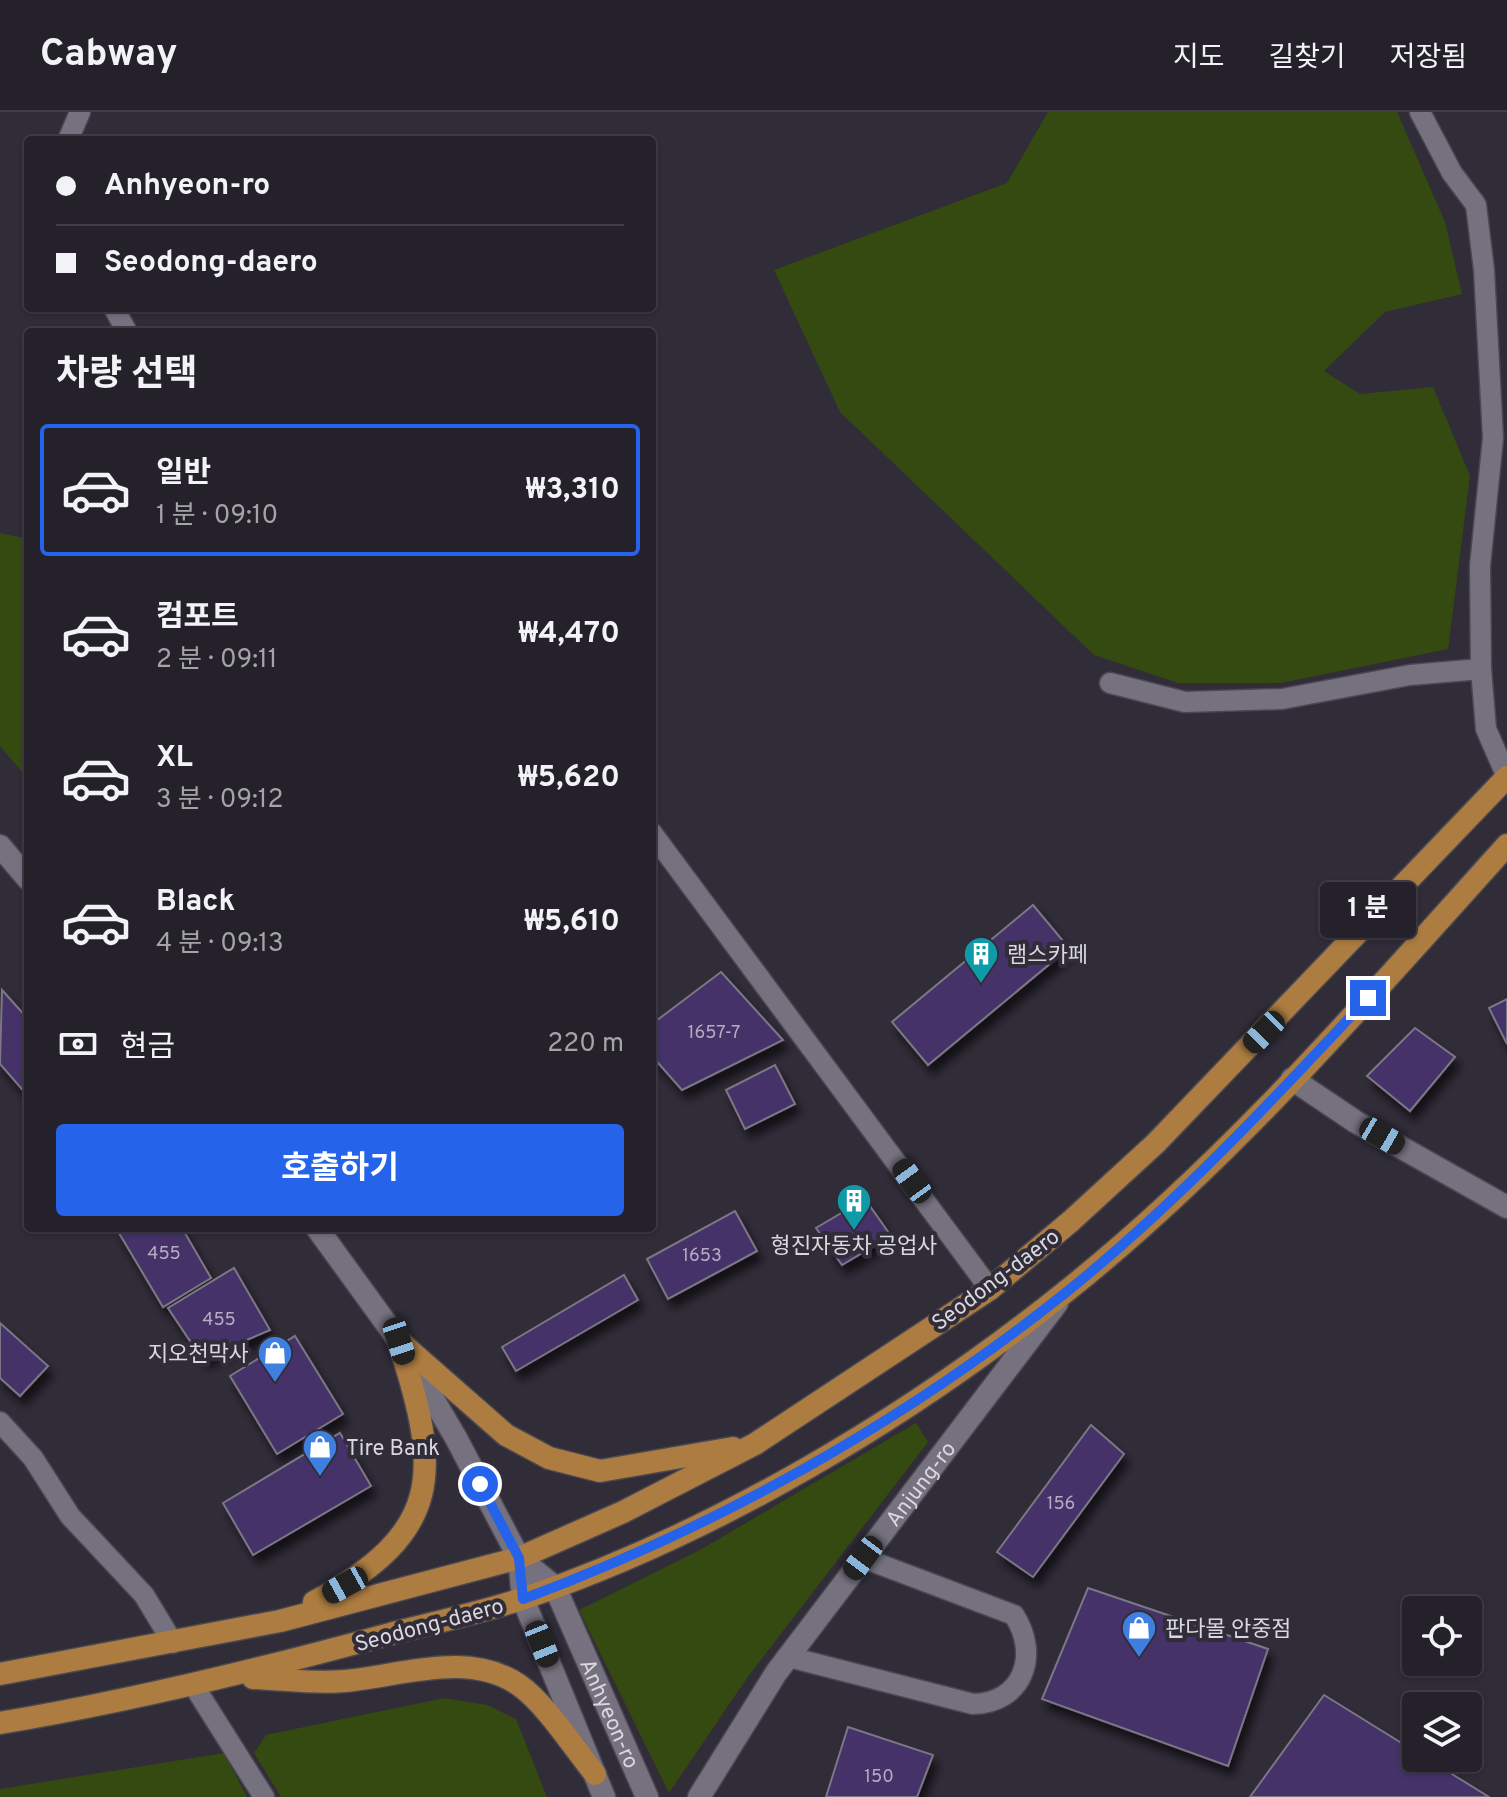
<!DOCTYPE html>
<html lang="ko">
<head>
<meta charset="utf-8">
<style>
  :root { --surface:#24212a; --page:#302e36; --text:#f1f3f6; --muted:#a3a3a8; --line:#413e47; --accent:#2563eb }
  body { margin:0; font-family:Overpass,"Noto Sans KR",sans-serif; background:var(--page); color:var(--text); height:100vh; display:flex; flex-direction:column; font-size:30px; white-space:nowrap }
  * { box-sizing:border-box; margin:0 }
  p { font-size:26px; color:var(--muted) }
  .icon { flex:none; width:44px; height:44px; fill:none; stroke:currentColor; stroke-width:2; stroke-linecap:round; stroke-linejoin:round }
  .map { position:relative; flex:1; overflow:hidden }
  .details { position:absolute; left:24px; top:216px; width:632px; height:904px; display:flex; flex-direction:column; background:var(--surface); border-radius:8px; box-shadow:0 2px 6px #0004,0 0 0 2px var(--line) }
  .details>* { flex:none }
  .banner { position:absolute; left:24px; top:24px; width:632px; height:176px; border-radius:8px; box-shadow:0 2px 6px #0004,0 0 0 2px var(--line); display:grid; align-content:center; height:176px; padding:0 32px; background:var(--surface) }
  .buttons { position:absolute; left:1402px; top:1484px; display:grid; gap:16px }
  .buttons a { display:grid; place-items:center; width:80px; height:80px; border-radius:8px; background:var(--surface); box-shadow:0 2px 6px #0004,0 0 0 2px var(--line); font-size:40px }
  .end { position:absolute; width:36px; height:36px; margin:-18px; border:10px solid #2563eb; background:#fff; box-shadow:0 0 0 4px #fff }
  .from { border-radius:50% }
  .bubble { position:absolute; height:56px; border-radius:8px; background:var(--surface); box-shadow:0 2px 6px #0004,0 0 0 2px var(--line); font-size:26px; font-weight:700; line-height:56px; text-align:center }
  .car { position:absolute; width:24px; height:48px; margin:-24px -12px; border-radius:10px; box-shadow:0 0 6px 2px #0007; background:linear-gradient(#222 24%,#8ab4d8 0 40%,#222 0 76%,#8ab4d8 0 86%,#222 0) }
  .banner b { display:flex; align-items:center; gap:28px; height:76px; font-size:30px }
  .banner b+b { border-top:2px solid var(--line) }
  .banner i { width:20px; height:20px; background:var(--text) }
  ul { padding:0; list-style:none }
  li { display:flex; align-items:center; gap:24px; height:132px; margin:0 16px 12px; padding:0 16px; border:4px solid transparent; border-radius:8px }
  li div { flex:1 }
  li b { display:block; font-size:30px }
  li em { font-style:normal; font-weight:700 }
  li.selected { border-color:var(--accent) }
  li>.icon { width:72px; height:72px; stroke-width:1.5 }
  h2 { padding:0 32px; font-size:36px; line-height:96px }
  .pay { display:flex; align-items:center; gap:20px; height:88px; padding:0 32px; font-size:30px }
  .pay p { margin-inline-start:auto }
  .button { display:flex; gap:16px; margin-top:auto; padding:16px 32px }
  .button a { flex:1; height:92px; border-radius:8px; background:var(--accent); color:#fff; font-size:32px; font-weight:700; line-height:92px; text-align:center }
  header { display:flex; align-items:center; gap:48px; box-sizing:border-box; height:112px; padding:0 40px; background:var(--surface); border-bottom:2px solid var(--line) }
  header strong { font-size:38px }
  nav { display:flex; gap:44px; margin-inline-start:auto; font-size:28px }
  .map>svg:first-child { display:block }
</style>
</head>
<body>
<header>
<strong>Cabway</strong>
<nav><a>지도</a><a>길찾기</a><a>저장됨</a></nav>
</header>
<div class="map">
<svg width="1507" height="1685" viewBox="0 0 1507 1685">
  <defs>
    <filter id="shadow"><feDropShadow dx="5" dy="9" stdDeviation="4" flood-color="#0009"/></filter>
  </defs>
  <rect width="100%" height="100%" fill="#302c38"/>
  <!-- green -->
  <g fill="#354a11">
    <polygon points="1048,0 1397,0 1445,110 1462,182 1385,200 1324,259 1360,282 1433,275 1470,364 1448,537 1281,571 1178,571 1094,543 840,300 774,158 1007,71"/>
    <polygon points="0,421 28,427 28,667 0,634"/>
    <polygon points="916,1311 928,1330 747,1566 669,1681 579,1498 700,1438"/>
    <polygon points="444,1586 487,1593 516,1607 547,1685 281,1685 254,1641 266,1623"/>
    <polygon points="224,1641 247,1685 0,1685 0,1677"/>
  </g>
  <!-- building -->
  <g fill="#453069" stroke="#7b7785" stroke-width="2" filter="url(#shadow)">
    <polygon points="1033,793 1069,836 928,953 892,910"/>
    <polygon points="721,860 783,928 682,978 652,944 652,912"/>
    <polygon points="2,878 28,907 28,984 0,952"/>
    <polygon points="1507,887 1507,932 1489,896"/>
    <polygon points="1415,916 1455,945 1410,999 1367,964"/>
    <polygon points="775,953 795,992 745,1017 726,978"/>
    <polygon points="865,1087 891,1124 842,1153 816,1116"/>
    <polygon points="735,1099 757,1139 668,1187 647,1147"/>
    <polygon points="116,1116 182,1116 211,1166 163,1195"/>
    <polygon points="234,1156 270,1218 202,1247 168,1196"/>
    <polygon points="624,1163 638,1188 516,1259 502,1235"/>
    <polygon points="0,1211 48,1254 20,1284 0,1266"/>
    <polygon points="295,1224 343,1302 277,1342 230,1264"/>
    <polygon points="1091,1313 1124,1342 1033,1465 997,1440"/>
    <polygon points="340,1321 371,1374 253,1443 223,1391"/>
    <polygon points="1088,1476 1268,1537 1228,1654 1042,1587"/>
    <polygon points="1324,1583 1416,1640 1416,1646 1426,1646 1489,1685 1250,1685"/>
    <polygon points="848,1615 933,1643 917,1685 826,1685"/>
  </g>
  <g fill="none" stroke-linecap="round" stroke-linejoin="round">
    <defs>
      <g id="service">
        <polyline points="1420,0 1452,61 1476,93 1484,158 1493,326 1480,454 1481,557 1486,617 1507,665"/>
        <polyline points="68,28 80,0"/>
        <polyline points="114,196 127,220"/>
        <polyline points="1110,571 1185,590 1282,587 1410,563 1481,557"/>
        <polyline points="652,721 990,1177"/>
        <polyline points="0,1310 33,1346 70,1404 144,1483 173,1531"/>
        <path d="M789,1545L973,1592C1023,1591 1040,1543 1014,1503L863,1446"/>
        <polyline points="194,1574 264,1685"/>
      </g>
      <polyline id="minor" points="1292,967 1356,1010 1507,1095"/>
      <g id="tertiary">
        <path id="s1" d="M699,1685L776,1561L1057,1191"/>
      </g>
      <g id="secondary">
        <polyline points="0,734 28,767"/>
        <polyline points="317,1116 399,1229 456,1326 519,1446 523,1487 604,1685"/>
        <path id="s2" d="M519,1446L555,1475L647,1685"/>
      </g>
      <g id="primary">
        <polyline points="399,1229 506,1323 549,1346 600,1359 733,1336"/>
        <path d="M314,1490C444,1420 441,1361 399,1231"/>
        <polyline points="0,1562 280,1509 519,1446 623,1400 755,1332 990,1177 1071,1109 1156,1031 1507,665"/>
        <path d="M253,1566C283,1567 315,1572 345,1569C400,1564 469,1538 519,1573C546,1592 573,1635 595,1662"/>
        <path d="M0,1611C131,1589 258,1558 386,1523C432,1511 480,1501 525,1486C715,1421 908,1306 1064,1181C1228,1051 1367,888 1507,733"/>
      </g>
    </defs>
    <!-- service casing -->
    <use href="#service" stroke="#4a4751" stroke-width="23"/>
    <!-- minor casing -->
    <use href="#minor" stroke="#4a4751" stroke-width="25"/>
    <!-- tertiary casing -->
    <use href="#tertiary" stroke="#4a4751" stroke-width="25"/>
    <!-- secondary casing -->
    <use href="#secondary" stroke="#4a4751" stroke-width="25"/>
    <!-- primary casing -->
    <use href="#primary" stroke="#4a4751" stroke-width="25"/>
    <!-- service -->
    <use href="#service" stroke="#75717f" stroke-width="20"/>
    <!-- minor -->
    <use href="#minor" stroke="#75717f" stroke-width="22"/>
    <!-- tertiary -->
    <use href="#tertiary" stroke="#75717f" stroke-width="22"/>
    <!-- secondary -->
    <use href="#secondary" stroke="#75717f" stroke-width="22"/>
    <!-- primary -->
    <use href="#primary" stroke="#ac7c40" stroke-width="22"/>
  </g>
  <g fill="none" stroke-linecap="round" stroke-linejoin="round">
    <!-- route -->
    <path stroke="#2563eb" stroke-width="10" d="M480,1372L519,1446L523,1487C717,1415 902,1311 1064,1182C1174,1094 1272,989 1368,886"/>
  </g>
  <!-- icons -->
  <defs>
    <symbol id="building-pin" viewBox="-11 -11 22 30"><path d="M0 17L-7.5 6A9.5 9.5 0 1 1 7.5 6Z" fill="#0f9aa8" stroke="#302c38"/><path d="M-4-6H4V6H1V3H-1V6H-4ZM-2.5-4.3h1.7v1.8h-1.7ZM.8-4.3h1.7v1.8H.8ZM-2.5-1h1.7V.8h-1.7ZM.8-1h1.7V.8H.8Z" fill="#fff"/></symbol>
    <symbol id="shop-pin" viewBox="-11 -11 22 30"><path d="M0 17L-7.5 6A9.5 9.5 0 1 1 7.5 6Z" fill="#3f7fe0" stroke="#302c38"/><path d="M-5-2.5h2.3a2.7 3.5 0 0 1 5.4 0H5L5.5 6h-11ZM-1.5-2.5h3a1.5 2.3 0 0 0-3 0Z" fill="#fff"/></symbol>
  </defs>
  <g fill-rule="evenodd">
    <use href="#building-pin" x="961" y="822" width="40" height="54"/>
    <use href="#building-pin" x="834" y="1069" width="40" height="54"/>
    <use href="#shop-pin" x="255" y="1221" width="40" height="54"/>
    <use href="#shop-pin" x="300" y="1315" width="40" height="54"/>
    <use href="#shop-pin" x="1119" y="1496" width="40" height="54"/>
  </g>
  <g text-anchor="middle" stroke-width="8" stroke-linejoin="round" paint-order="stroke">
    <!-- number labels -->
    <g font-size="18" fill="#b4adc2">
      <text x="714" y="926">1657-7</text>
      <text x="164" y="1147">455</text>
      <text x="702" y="1149">1653</text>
      <text x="219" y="1213">455</text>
      <text x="1061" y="1397">156</text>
      <text x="879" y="1670">150</text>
    </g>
    <!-- poi labels -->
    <g font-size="22" fill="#d9d7df" stroke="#302c38" text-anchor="start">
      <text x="1007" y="850">램스카페</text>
      <text x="854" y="1141" text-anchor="middle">형진자동차 공업사</text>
      <text x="249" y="1249" text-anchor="end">지오천막사</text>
      <text x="346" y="1343">Tire Bank</text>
      <text x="1165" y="1524">판다몰 안중점</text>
    </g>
    <!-- street labels -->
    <g font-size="22" fill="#d9d7df" stroke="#302c38">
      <text transform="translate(995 1167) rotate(-37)" y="8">Seodong-daero</text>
      <text dy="8" stroke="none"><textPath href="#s1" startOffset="384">Anjung-ro</textPath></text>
      <text transform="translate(429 1512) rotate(-15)" y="8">Seodong-daero</text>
      <text dy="8" stroke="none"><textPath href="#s2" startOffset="184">Anhyeon-ro</textPath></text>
    </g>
  </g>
</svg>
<div class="buttons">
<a><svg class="icon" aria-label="locate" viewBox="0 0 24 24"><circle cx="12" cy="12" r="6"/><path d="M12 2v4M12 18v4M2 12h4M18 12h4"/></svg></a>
<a><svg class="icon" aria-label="layers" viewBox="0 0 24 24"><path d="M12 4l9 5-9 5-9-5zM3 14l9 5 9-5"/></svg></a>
</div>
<i class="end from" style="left:480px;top:1372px"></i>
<i class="end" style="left:1368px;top:886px"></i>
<div class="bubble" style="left:1320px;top:770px;width:96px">1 분</div>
<i class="car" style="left:1264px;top:920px;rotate:224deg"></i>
<i class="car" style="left:1382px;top:1024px;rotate:120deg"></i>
<i class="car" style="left:912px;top:1069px;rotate:324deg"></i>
<i class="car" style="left:399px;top:1229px;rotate:162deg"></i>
<i class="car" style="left:863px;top:1446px;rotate:217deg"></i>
<i class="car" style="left:345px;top:1473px;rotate:241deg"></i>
<i class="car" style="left:542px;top:1532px;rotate:158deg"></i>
<div class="banner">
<b><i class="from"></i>Anhyeon-ro</b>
<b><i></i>Seodong-daero</b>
</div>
<section class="details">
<h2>차량 선택</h2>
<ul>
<li class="selected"><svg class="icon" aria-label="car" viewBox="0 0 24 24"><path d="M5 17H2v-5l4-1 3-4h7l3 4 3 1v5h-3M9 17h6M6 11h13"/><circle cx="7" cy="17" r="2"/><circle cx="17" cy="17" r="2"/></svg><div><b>일반</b><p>1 분 · 09:10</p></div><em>₩3,310</em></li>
<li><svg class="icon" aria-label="car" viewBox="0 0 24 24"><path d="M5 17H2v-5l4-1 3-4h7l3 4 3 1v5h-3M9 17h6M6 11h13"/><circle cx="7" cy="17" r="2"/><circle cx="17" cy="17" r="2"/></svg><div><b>컴포트</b><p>2 분 · 09:11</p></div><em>₩4,470</em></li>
<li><svg class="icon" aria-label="car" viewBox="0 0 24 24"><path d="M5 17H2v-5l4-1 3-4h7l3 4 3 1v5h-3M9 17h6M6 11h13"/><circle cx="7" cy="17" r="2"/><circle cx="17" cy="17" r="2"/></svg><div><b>XL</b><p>3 분 · 09:12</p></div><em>₩5,620</em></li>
<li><svg class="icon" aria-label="car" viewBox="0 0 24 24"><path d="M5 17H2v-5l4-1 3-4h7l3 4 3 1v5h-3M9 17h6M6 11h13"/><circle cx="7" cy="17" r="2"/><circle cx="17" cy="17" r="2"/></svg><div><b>Black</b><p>4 분 · 09:13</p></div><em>₩5,610</em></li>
</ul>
<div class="pay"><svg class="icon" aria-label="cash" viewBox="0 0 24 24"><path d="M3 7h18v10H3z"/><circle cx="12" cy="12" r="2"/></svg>현금<p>220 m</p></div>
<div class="button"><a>호출하기</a></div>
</section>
</div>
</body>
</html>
